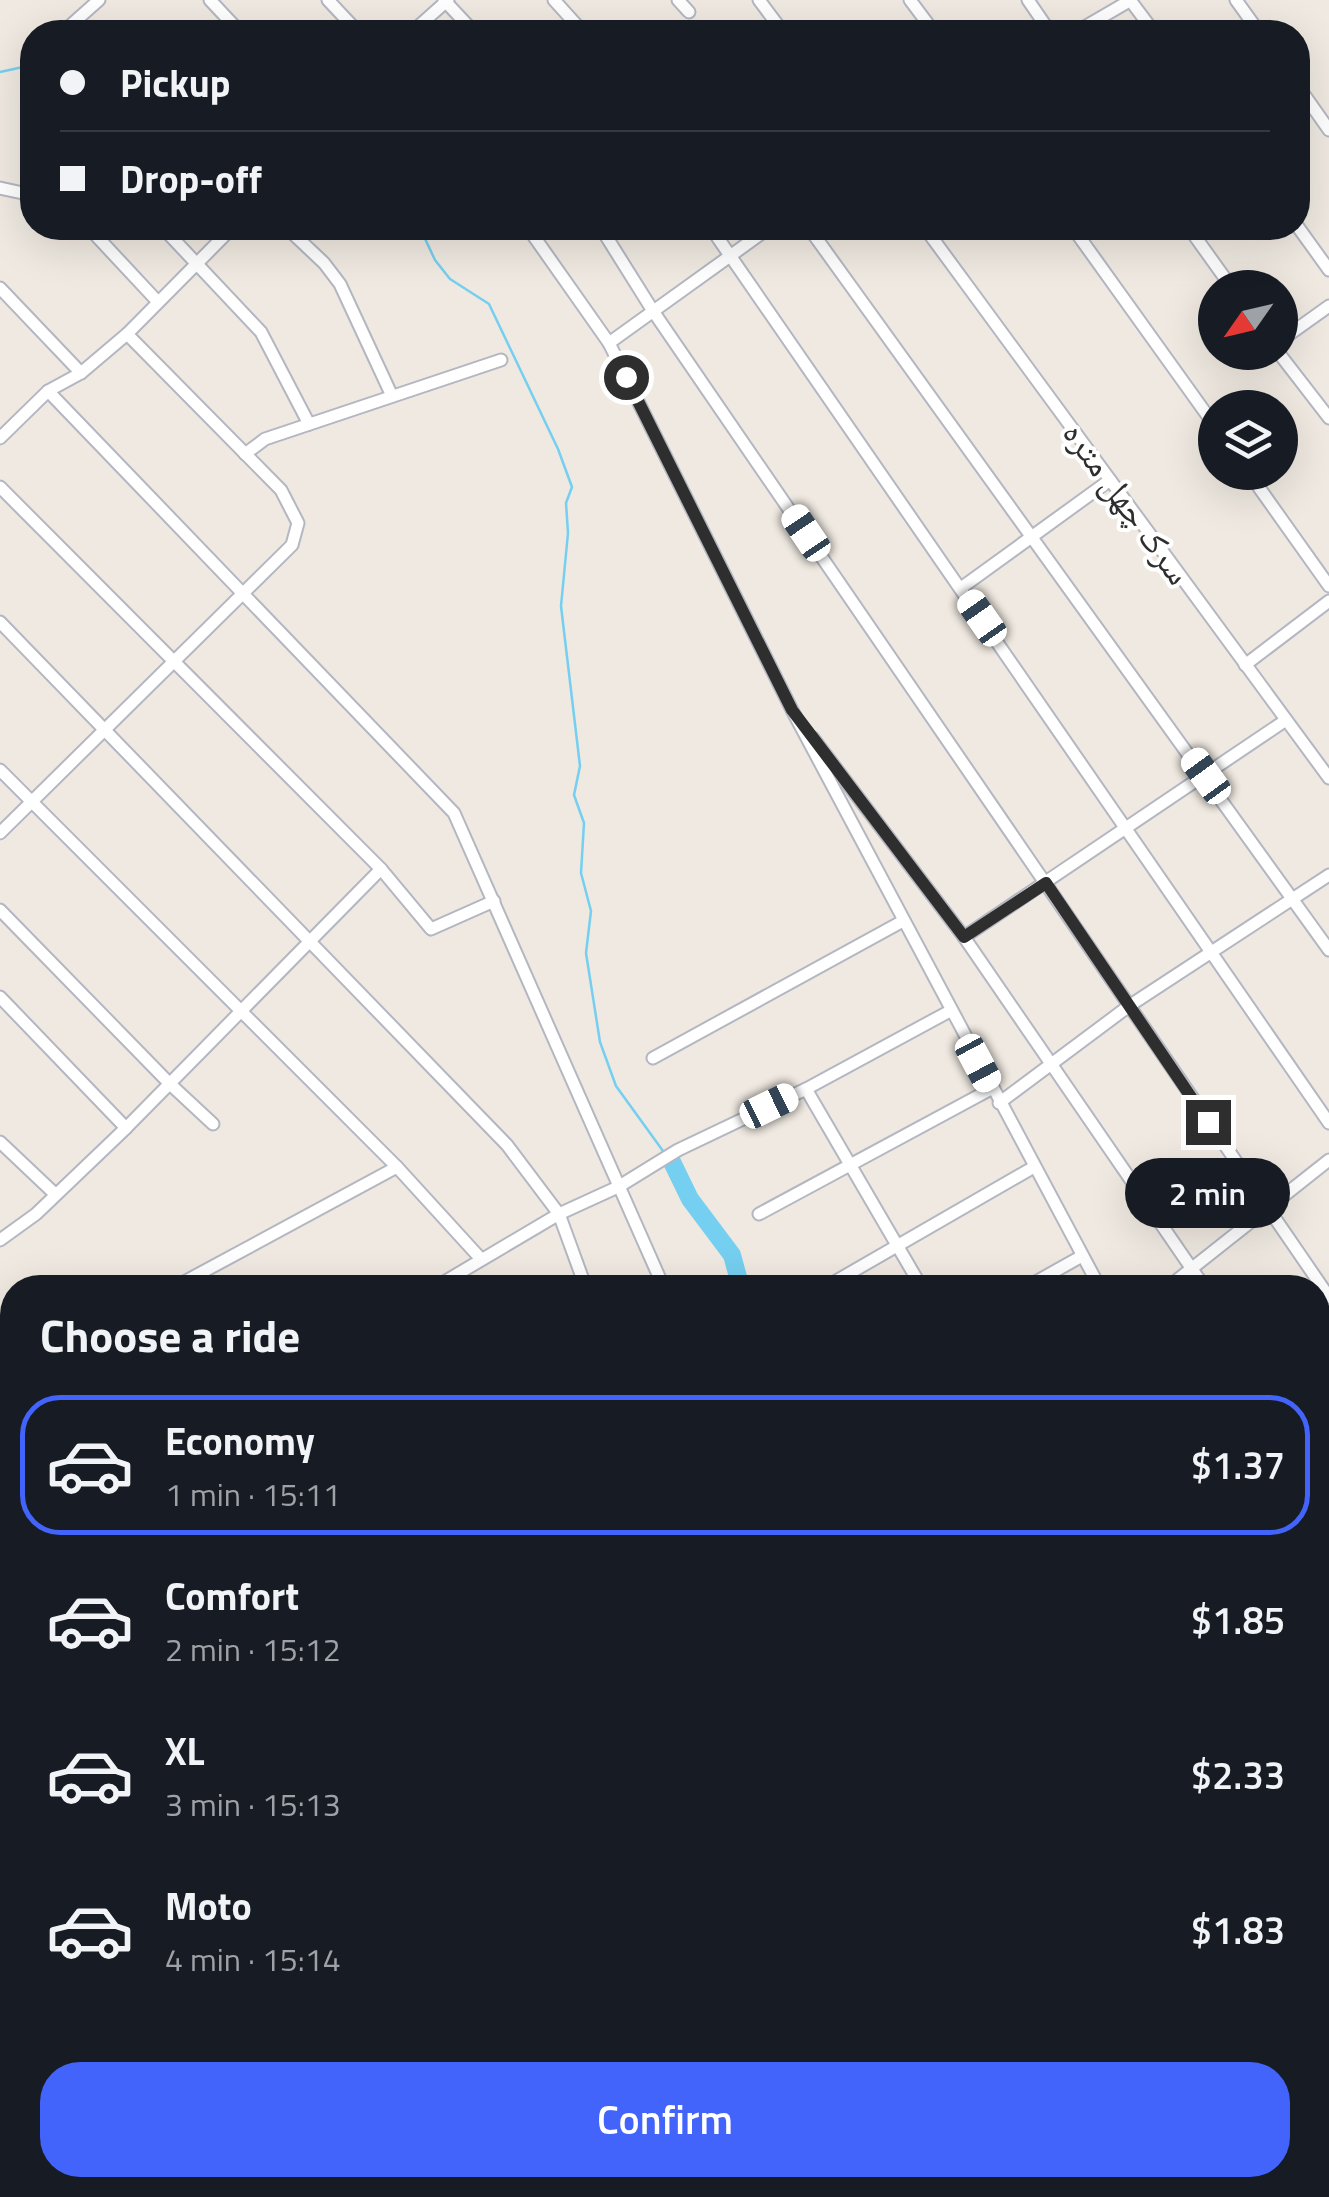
<!DOCTYPE html>
<html lang="en">
<head>
<meta charset="utf-8">
<style>
  :root { --surface:#171b24; --page:#20242c; --text:#f1f3f6; --muted:#9ea1a6; --line:#363941; --accent:#4264fb }
  body { margin:0; font-family:"Titillium Web","Noto Naskh Arabic",sans-serif; background:var(--page); color:var(--text); height:100vh; display:flex; flex-direction:column; font-size:38px; white-space:nowrap }
  * { box-sizing:border-box; margin:0 }
  p { font-size:32px; color:var(--muted) }
  .icon { flex:none; width:55px; height:55px; fill:none; stroke:currentColor; stroke-width:2; stroke-linecap:round; stroke-linejoin:round }
  .map { position:relative; flex:1; overflow:hidden }
  .side { position:absolute; left:0px; top:1275px; width:1330px; height:922px; display:flex; flex-direction:column; background:var(--surface); border-radius:40px 40px 0 0; box-shadow:0 10px 40px #0002 }
  .side>* { flex:none }
  .top-card { position:absolute; left:20px; top:20px; width:1290px; height:220px; border-radius:40px; box-shadow:0 10px 40px #0002; display:grid; align-content:center; height:220px; padding:0 40px; background:var(--surface) }
  .needle { width:65px; rotate:236deg }
  .controls { position:absolute; left:1198px; top:270px; display:grid; gap:20px }
  .controls a { display:grid; place-items:center; width:100px; height:100px; border-radius:50%; background:var(--surface); box-shadow:0 10px 40px #0002; font-size:50px }
  .end { position:absolute; width:45px; height:45px; margin:-22px; border:12px solid #2e2e2e; background:#fff; box-shadow:0 0 0 5px #fff }
  .from { border-radius:50% }
  .bubble { position:absolute; height:70px; border-radius:35px; background:var(--surface); box-shadow:0 10px 40px #0002; font-size:32px; font-weight:600; line-height:70px; text-align:center }
  .car { position:absolute; width:30px; height:60px; margin:-30px -15px; border-radius:12px; box-shadow:0 0 8px 2px #0007; background:linear-gradient(#fff 24%,#345 0 40%,#fff 0 76%,#345 0 86%,#fff 0) }
  .top-card b { display:flex; align-items:center; gap:35px; height:95px; font-size:38px }
  .top-card b+b { border-top:2px solid var(--line) }
  .top-card i { width:25px; height:25px; background:var(--text) }
  ul { padding:0; list-style:none }
  li { display:flex; align-items:center; gap:30px; height:140px; margin:0 20px 15px; padding:0 20px; border:5px solid transparent; border-radius:40px }
  li div { flex:1 }
  li b { display:block; font-size:38px }
  li em { font-style:normal; font-weight:600 }
  li.selected { border-color:var(--accent) }
  li>.icon { width:90px; height:90px; stroke-width:1.5 }
  h2 { padding:0 40px; font-size:45px; line-height:120px }
  .button { display:flex; gap:20px; margin-top:auto; padding:20px 40px }
  .button a { flex:1; height:115px; border-radius:40px; background:var(--accent); color:#fff; font-size:40px; font-weight:600; line-height:115px; text-align:center }
  .map>svg:first-child { display:block }
</style>
</head>
<body>
<div class="map">
<svg width="1329" height="2197" viewBox="0 0 1329 2197">
  <rect width="100%" height="100%" fill="#efe9e1"/>
  <g fill="none" stroke-linecap="round" stroke-linejoin="round">
    <!-- stream -->
    <g stroke="#75cff0" stroke-width="2.5">
      <polyline points="0,72 32,65"/>
      <polyline points="420,228 435,260 450,279 489,304 558,449 572,487 566,503 568,533 561,606 580,766 574,795 584,823 581,873 591,911 586,953 600,1042 616,1086 663,1151"/>
    </g>
    <!-- river -->
    <g stroke="#75cff0" stroke-width="18">
      <polyline points="672,1162 690,1199 732,1255 741,1288"/>
      <polyline points="1249,2185 1259,2197"/>
    </g>
    <defs>
      <g id="minor">
        <polyline points="210,0 240,32"/>
        <polyline points="328,0 358,32"/>
        <polyline points="444,0 474,32"/>
        <polyline points="554,0 583,32"/>
        <polyline points="678,0 689,12"/>
        <polyline points="759,0 783,32"/>
        <polyline points="910,0 934,32"/>
        <polyline points="1028,0 1050,32"/>
        <polyline points="1130,0 1154,32"/>
        <polyline points="1236,0 1259,32"/>
        <polyline points="63,32 99,0"/>
        <polyline points="412,32 448,0"/>
        <polyline points="1076,32 1131,0"/>
        <polyline points="1298,86 1329,130"/>
        <polyline points="0,188 32,195"/>
        <polyline points="1298,227 1329,270"/>
        <polyline points="89,228 158,302"/>
        <polyline points="163,228 261,332 309,424"/>
        <polyline points="287,228 324,263 340,284 392,396"/>
        <polyline points="528,228 609,343 792,710 1100,1288"/>
        <polyline points="601,228 653,311 1329,1297"/>
        <polyline points="711,228 1329,1123"/>
        <polyline points="809,228 1329,950"/>
        <polyline points="925,228 1329,778"/>
        <polyline points="1073,228 1215,426"/>
        <polyline points="1189,228 1232,288"/>
        <polyline points="0,288 81,373"/>
        <polyline points="1280,341 1329,306"/>
        <polyline points="609,343 769,228"/>
        <polyline points="1278,352 1329,418"/>
        <polyline points="48,391 454,813 664,1288"/>
        <polyline points="0,438 48,391 81,373 127,334 232,228"/>
        <polyline points="245,454 265,439 501,360"/>
        <polyline points="1248,472 1329,586"/>
        <polyline points="0,487 381,869 431,929 494,901"/>
        <polyline points="961,588 1110,480"/>
        <polyline points="0,622 507,1145 559,1214 586,1288"/>
        <polyline points="1245,665 1329,601"/>
        <polyline points="813,738 964,937 1205,1288"/>
        <polyline points="0,770 397,1167 481,1259"/>
        <polyline points="0,833 292,545 298,523 281,490 127,334"/>
        <polyline points="0,910 170,1084 213,1124"/>
        <polyline points="964,937 1286,720"/>
        <polyline points="0,997 126,1128"/>
        <polyline points="653,1058 903,921"/>
        <polyline points="806,1089 922,1288"/>
        <polyline points="999,1103 1129,1006 1329,875"/>
        <polyline points="0,1142 55,1194"/>
        <polyline points="759,1214 991,1089"/>
        <polyline points="0,1240 36,1214 126,1128 381,869"/>
        <polyline points="173,1288 397,1167"/>
        <polyline points="434,1288 559,1214 618,1187 678,1150 806,1089 950,1011"/>
        <polyline points="824,1288 1034,1167"/>
        <polyline points="1025,1288 1082,1256"/>
        <polyline points="1167,1288 1329,1160"/>
        <polyline points="0,1397 12,1389"/>
        <polyline points="1318,1452 1329,1468"/>
        <polyline points="1318,1488 1329,1477"/>
        <polyline points="0,1557 12,1549"/>
        <polyline points="1318,1637 1329,1655"/>
        <polyline points="0,1675 12,1676"/>
        <polyline points="0,1709 12,1714"/>
        <polyline points="0,1756 12,1747"/>
        <polyline points="1318,1764 1329,1757"/>
        <polyline points="0,1801 12,1815"/>
        <polyline points="1318,1815 1329,1834"/>
        <polyline points="0,1922 12,1913"/>
        <polyline points="1318,1992 1325,2005"/>
        <polyline points="0,2086 12,2076"/>
        <polyline points="1318,2156 1329,2147"/>
        <polyline points="1318,2162 1329,2180"/>
        <polyline points="354,2185 365,2197"/>
        <polyline points="833,2185 844,2197"/>
        <polyline points="1121,2185 1123,2197"/>
        <polyline points="1196,2185 1204,2197"/>
        <polyline points="74,2197 90,2185"/>
        <polyline points="291,2197 307,2185"/>
        <polyline points="563,2197 576,2185"/>
        <polyline points="957,2197 970,2185"/>
        <polyline points="1266,2197 1281,2185"/>
      </g>
    </defs>
    <!-- minor casing -->
    <use href="#minor" stroke="#b4b7c1" stroke-width="15"/>
    <!-- minor -->
    <use href="#minor" stroke="#fff" stroke-width="11"/>
  </g>
  <g fill="none" stroke-linecap="round" stroke-linejoin="round">
    <!-- route -->
    <polyline stroke="#2e2e2e" stroke-width="12" points="626,377 792,710 964,937 1046,883 1208,1122"/>
  </g>
  <g text-anchor="middle" stroke-width="8" stroke-linejoin="round" paint-order="stroke">
    <!-- street labels -->
    <g font-size="35" fill="#2e2e2e" stroke="#fff">
      <text transform="translate(1127 503) rotate(54)" y="12">سرک چهل متره</text>
    </g>
  </g>
</svg>
<div class="controls">
<a><svg class="needle" viewBox="-14 -14 28 28"><path d="M0-13l5 13h-10z" fill="#e53935"/><path d="M0 13l5-13h-10z" fill="#9ea1a6"/></svg></a>
<a><svg class="icon" aria-label="layers" viewBox="0 0 24 24"><path d="M12 4l9 5-9 5-9-5zM3 14l9 5 9-5"/></svg></a>
</div>
<i class="end from" style="left:626px;top:377px"></i>
<i class="end" style="left:1208px;top:1122px"></i>
<div class="bubble" style="left:1125px;top:1158px;width:165px">2 min</div>
<i class="car" style="left:806px;top:533px;rotate:326deg"></i>
<i class="car" style="left:982px;top:618px;rotate:325deg"></i>
<i class="car" style="left:1206px;top:776px;rotate:324deg"></i>
<i class="car" style="left:978px;top:1063px;rotate:152deg"></i>
<i class="car" style="left:769px;top:1106px;rotate:64deg"></i>
<div class="top-card">
<b><i class="from"></i>Pickup</b>
<b><i></i>Drop-off</b>
</div>
<section class="side">
<h2>Choose a ride</h2>
<ul>
<li class="selected"><svg class="icon" aria-label="car" viewBox="0 0 24 24"><path d="M5 17H2v-5l4-1 3-4h7l3 4 3 1v5h-3M9 17h6M6 11h13"/><circle cx="7" cy="17" r="2"/><circle cx="17" cy="17" r="2"/></svg><div><b>Economy</b><p>1 min · 15:11</p></div><em>$1.37</em></li>
<li><svg class="icon" aria-label="car" viewBox="0 0 24 24"><path d="M5 17H2v-5l4-1 3-4h7l3 4 3 1v5h-3M9 17h6M6 11h13"/><circle cx="7" cy="17" r="2"/><circle cx="17" cy="17" r="2"/></svg><div><b>Comfort</b><p>2 min · 15:12</p></div><em>$1.85</em></li>
<li><svg class="icon" aria-label="car" viewBox="0 0 24 24"><path d="M5 17H2v-5l4-1 3-4h7l3 4 3 1v5h-3M9 17h6M6 11h13"/><circle cx="7" cy="17" r="2"/><circle cx="17" cy="17" r="2"/></svg><div><b>XL</b><p>3 min · 15:13</p></div><em>$2.33</em></li>
<li><svg class="icon" aria-label="car" viewBox="0 0 24 24"><path d="M5 17H2v-5l4-1 3-4h7l3 4 3 1v5h-3M9 17h6M6 11h13"/><circle cx="7" cy="17" r="2"/><circle cx="17" cy="17" r="2"/></svg><div><b>Moto</b><p>4 min · 15:14</p></div><em>$1.83</em></li>
</ul>
<div class="button"><a>Confirm</a></div>
</section>
</div>
</body>
</html>
